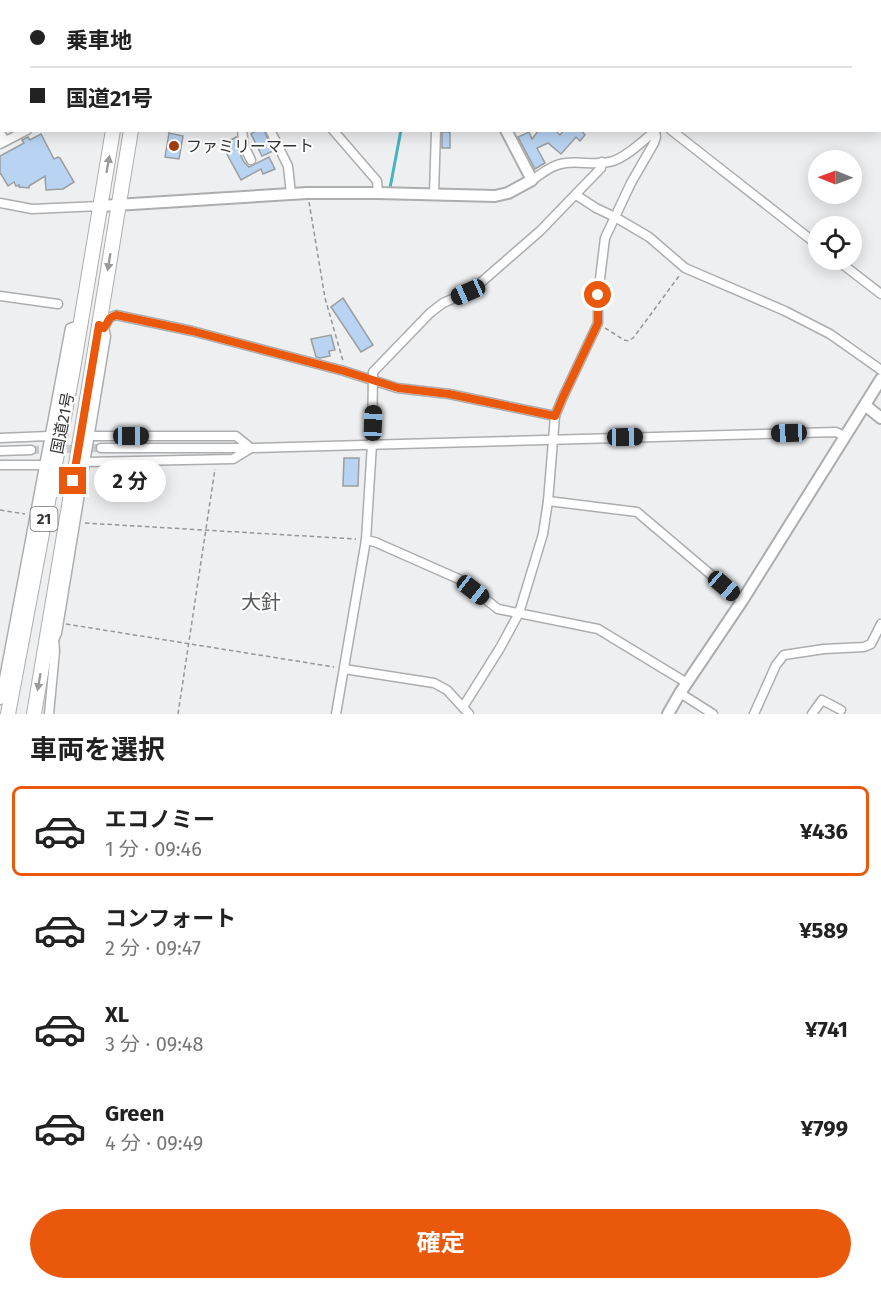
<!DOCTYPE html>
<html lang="ja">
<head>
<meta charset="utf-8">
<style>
  :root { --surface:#fff; --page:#f6f6f6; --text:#222; --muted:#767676; --line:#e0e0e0; --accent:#ea580c }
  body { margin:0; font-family:"Fira Sans","Noto Sans JP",sans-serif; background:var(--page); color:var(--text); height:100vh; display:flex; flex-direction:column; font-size:22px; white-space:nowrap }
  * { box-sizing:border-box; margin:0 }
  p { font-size:20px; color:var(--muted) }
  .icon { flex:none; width:33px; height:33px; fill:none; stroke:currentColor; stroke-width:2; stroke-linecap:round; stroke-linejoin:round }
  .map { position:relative; height:714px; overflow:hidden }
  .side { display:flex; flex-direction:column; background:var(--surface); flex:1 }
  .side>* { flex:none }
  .guide { position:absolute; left:0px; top:0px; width:882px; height:132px; box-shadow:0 3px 15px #0003; display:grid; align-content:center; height:132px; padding:0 30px; background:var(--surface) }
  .needle { width:39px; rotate:271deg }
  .buttons { position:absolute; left:808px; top:150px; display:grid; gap:12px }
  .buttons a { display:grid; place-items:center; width:54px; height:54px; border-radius:50%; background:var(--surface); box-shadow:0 3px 15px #0003; font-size:30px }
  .end { position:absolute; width:27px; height:27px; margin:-14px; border:8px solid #ea580c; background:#fff; box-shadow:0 0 0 3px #fff }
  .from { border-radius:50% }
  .bubble { position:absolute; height:42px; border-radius:21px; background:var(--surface); box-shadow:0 3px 15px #0003; font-size:20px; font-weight:700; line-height:42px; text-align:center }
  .car { position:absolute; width:18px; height:36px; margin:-18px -9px; border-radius:8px; box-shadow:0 0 4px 2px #0007; background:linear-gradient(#222 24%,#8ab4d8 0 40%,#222 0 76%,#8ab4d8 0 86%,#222 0) }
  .guide b { display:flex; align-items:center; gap:21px; height:57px; font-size:22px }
  .guide b+b { border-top:2px solid var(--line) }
  .guide i { width:15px; height:15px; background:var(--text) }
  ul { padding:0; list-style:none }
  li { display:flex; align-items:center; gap:18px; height:90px; margin:0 12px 9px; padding:0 18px; border:3px solid transparent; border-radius:9px }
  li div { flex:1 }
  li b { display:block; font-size:22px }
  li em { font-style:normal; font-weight:700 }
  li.active { border-color:var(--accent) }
  li>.icon { width:54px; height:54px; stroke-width:1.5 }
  h2 { padding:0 30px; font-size:27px; line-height:72px }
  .button { display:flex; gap:12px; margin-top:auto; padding:12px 30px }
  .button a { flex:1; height:69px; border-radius:36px; background:var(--accent); color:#fff; font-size:24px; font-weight:700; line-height:69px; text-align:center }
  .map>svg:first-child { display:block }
</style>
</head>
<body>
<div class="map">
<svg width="881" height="714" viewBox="0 0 881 714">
  <rect width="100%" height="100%" fill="#eeeff1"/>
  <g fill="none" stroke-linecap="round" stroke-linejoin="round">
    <!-- stream -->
    <g stroke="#47b4be" stroke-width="3">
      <polyline points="366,0 367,2"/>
      <polyline points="758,2 760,0"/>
      <polyline points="390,188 401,130"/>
    </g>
  </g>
  <!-- building -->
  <g fill="#b8d4f2" stroke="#9b9d9e" stroke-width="1.5">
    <polygon points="257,130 264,130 273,151 262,156 251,134"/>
    <polygon points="539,130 555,130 560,135 564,130 581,130 585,135 580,141 576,137 561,154 548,143 537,148 545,163 535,169 518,137 529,132 532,139"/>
    <rect x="442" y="132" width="8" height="16"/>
    <polygon points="169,133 183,136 179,159 165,157"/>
    <polygon points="41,134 54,159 58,157 60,158 74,182 63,189 46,190 45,176 29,186 29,188 19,187 19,185 16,186 14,182 8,186 1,174 0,174 0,156 24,143 22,140 28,137 30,140"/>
    <polygon points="236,137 237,145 236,146 244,162 249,167 269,157 275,169 263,174 261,169 241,180 222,145"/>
    <polygon points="343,298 373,345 361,352 331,307"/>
    <polygon points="331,335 335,350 329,351 330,356 320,358 316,357 311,339"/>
    <polygon points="344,458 359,458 358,486 343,486"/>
  </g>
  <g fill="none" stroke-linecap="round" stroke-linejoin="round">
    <!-- minor-tunnel -->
    <polyline stroke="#c9cacc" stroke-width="8" stroke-dasharray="8 4" stroke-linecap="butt" points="31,450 101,448"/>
    <defs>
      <g id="minor">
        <polyline points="30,0 31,2"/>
        <polyline points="61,0 61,2"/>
        <polyline points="242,0 243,2"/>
        <polyline points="715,0 716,2"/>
        <polyline points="283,2 286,0"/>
        <polyline points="0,53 2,56"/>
        <polyline points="880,76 881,76"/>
        <polyline points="242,130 244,146 251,160"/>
        <polyline points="270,130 288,166 291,194"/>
        <polyline points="333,130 377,181 378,193"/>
        <polyline points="671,130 819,246"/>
        <polyline points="0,132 5,141"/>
        <polyline points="0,144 27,130"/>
        <path d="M532,180C543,173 553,164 566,163C581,161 599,166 613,161C628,156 644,140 656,130"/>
        <polyline points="434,194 436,130"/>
        <polyline points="576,195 596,208 615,217 649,237 685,268 785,311 830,334 881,370"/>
        <polyline points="0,203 32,209 100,206"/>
        <polyline points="837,260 881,294"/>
        <polyline points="0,296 58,304"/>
        <polyline points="104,328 109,318 116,315 192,331 344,371 397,388 449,394 555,416"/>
        <polyline points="0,438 49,436"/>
        <polyline points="101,448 251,448 836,432 844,436"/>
        <polyline points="0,451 31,450"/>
        <polyline points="86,462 233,459 251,448 236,436 89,436"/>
        <polyline points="0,465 44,465"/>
        <polyline points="548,501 637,512 742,601"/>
        <polyline points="366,540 375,542 461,580 498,609 598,629 687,683"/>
        <polyline points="45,645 54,640 57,633 106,336 104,328 102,326"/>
        <polyline points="344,669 434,683 447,690 469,714"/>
        <polyline points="680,693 713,714"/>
        <polyline points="0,700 70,328 79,325"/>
        <polyline points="463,707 500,648 519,613 543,534 548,501 555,416 562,399 598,323 598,295 605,238 631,183 654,143 656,137 655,132"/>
        <polyline points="49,714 55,651 54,640"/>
        <polyline points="336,714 366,540 372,444 373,372 430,313 443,303 468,292 478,285 540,231 601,168 602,162"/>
        <polyline points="754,714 776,665 784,655 824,649 864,647 871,644 881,624"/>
        <polyline points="812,714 822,700 841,710"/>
      </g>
      <g id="tertiary">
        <polyline points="453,0 454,2"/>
        <polyline points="100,206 307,193 378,193 495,196 508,193 532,180 506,130"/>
        <polyline points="865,405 881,418"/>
        <polyline points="668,714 680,693 742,601 881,379"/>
      </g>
      <g id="trunk">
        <polyline points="134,2 135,0"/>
        <polyline points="147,2 147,0"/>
        <polyline points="8,714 73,369 113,130"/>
        <polyline points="34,714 88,393 131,130"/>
      </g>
    </defs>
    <!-- minor casing -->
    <use href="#minor" stroke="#acadaf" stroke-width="11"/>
    <!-- tertiary casing -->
    <use href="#tertiary" stroke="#acadaf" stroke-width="14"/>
    <!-- trunk casing -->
    <use href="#trunk" stroke="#acadaf" stroke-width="16"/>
    <!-- path -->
    <g stroke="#959697" stroke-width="1.5" stroke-dasharray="4.5 3" stroke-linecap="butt">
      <polyline points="768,2 770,0"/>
      <polyline points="872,2 874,0"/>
      <polyline points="309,202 325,298 343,361"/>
      <polyline points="605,328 624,340 629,341 634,337 679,276"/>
      <polyline points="0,510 25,514"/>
      <polyline points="85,523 356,539"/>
      <polyline points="66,624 334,667"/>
      <polyline points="178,714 215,469"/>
    </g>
    <!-- minor -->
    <use href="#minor" stroke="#fff" stroke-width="8"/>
    <!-- tertiary -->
    <use href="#tertiary" stroke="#fff" stroke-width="10"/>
    <!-- trunk -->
    <use href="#trunk" stroke="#fff" stroke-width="14"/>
  </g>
  <!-- one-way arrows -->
  <defs><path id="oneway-solid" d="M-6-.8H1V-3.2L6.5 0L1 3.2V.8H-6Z" transform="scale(1.5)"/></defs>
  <g fill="#9a9a9a">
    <use href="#oneway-solid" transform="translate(108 164) rotate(-80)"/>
    <use href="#oneway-solid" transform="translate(109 262) rotate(99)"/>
    <use href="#oneway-solid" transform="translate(39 682) rotate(100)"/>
  </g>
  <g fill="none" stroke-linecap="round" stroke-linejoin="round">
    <!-- route -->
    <polyline stroke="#ea580c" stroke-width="8" points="73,481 99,325 104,328 110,318 116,315 192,331 344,371 398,388 449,394 555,416 562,399 598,323 598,295"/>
  </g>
  <!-- markers -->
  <circle fill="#a23d0e" stroke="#fff" stroke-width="2" cx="174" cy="146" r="6"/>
  <g text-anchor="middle" stroke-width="4.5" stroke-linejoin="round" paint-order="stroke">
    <!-- shield labels -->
    <rect fill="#fff" stroke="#727272" stroke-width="1.5" x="30.5" y="507" width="27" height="24" rx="4.5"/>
    <g font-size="15" font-weight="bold" fill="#353536">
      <text x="44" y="524">21</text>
    </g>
    <!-- poi labels -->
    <g font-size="16" fill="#353536" stroke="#fff" text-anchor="start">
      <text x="186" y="152">ファミリーマート</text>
    </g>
    <!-- street labels -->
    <g font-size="16" fill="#353536" stroke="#fff">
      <text transform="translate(62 423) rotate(-79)" y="6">国道21号</text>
    </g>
    <!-- quarter labels -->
    <g font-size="20" fill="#565758" stroke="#fff">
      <text x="261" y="609">大針</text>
    </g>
  </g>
</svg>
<div class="buttons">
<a><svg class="needle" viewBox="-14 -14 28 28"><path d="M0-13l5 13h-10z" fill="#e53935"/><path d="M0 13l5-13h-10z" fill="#767676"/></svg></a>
<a><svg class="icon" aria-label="locate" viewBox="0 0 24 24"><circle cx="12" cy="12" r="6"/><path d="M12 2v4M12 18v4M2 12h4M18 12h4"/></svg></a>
</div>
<i class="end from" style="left:598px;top:295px"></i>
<i class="end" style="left:73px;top:481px"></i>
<div class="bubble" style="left:94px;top:460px;width:72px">2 分</div>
<i class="car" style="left:468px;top:292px;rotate:246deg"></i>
<i class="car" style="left:373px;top:423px;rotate:2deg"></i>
<i class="car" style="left:789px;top:433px;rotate:268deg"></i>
<i class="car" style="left:131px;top:436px;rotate:90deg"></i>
<i class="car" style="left:625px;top:437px;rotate:89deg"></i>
<i class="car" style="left:724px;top:586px;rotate:131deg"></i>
<i class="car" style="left:473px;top:590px;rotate:128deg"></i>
<div class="guide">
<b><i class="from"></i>乗車地</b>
<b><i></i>国道21号</b>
</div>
</div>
<section class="side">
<h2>車両を選択</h2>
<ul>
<li class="active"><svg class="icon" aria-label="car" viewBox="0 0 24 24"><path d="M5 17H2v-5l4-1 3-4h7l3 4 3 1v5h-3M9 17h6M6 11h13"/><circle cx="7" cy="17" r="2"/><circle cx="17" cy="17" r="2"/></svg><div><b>エコノミー</b><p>1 分 · 09:46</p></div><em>¥436</em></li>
<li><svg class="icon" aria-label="car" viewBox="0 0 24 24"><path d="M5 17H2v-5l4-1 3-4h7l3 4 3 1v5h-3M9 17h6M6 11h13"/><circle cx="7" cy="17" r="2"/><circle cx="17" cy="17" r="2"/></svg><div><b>コンフォート</b><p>2 分 · 09:47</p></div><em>¥589</em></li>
<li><svg class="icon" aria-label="car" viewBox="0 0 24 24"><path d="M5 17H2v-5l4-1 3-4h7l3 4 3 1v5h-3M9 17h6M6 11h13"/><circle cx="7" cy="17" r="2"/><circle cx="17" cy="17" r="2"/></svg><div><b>XL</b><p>3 分 · 09:48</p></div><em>¥741</em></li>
<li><svg class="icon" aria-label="car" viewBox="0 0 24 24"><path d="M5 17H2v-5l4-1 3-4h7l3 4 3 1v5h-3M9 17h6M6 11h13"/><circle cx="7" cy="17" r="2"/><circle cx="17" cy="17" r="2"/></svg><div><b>Green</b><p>4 分 · 09:49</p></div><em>¥799</em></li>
</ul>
<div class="button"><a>確定</a></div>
</section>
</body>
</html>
